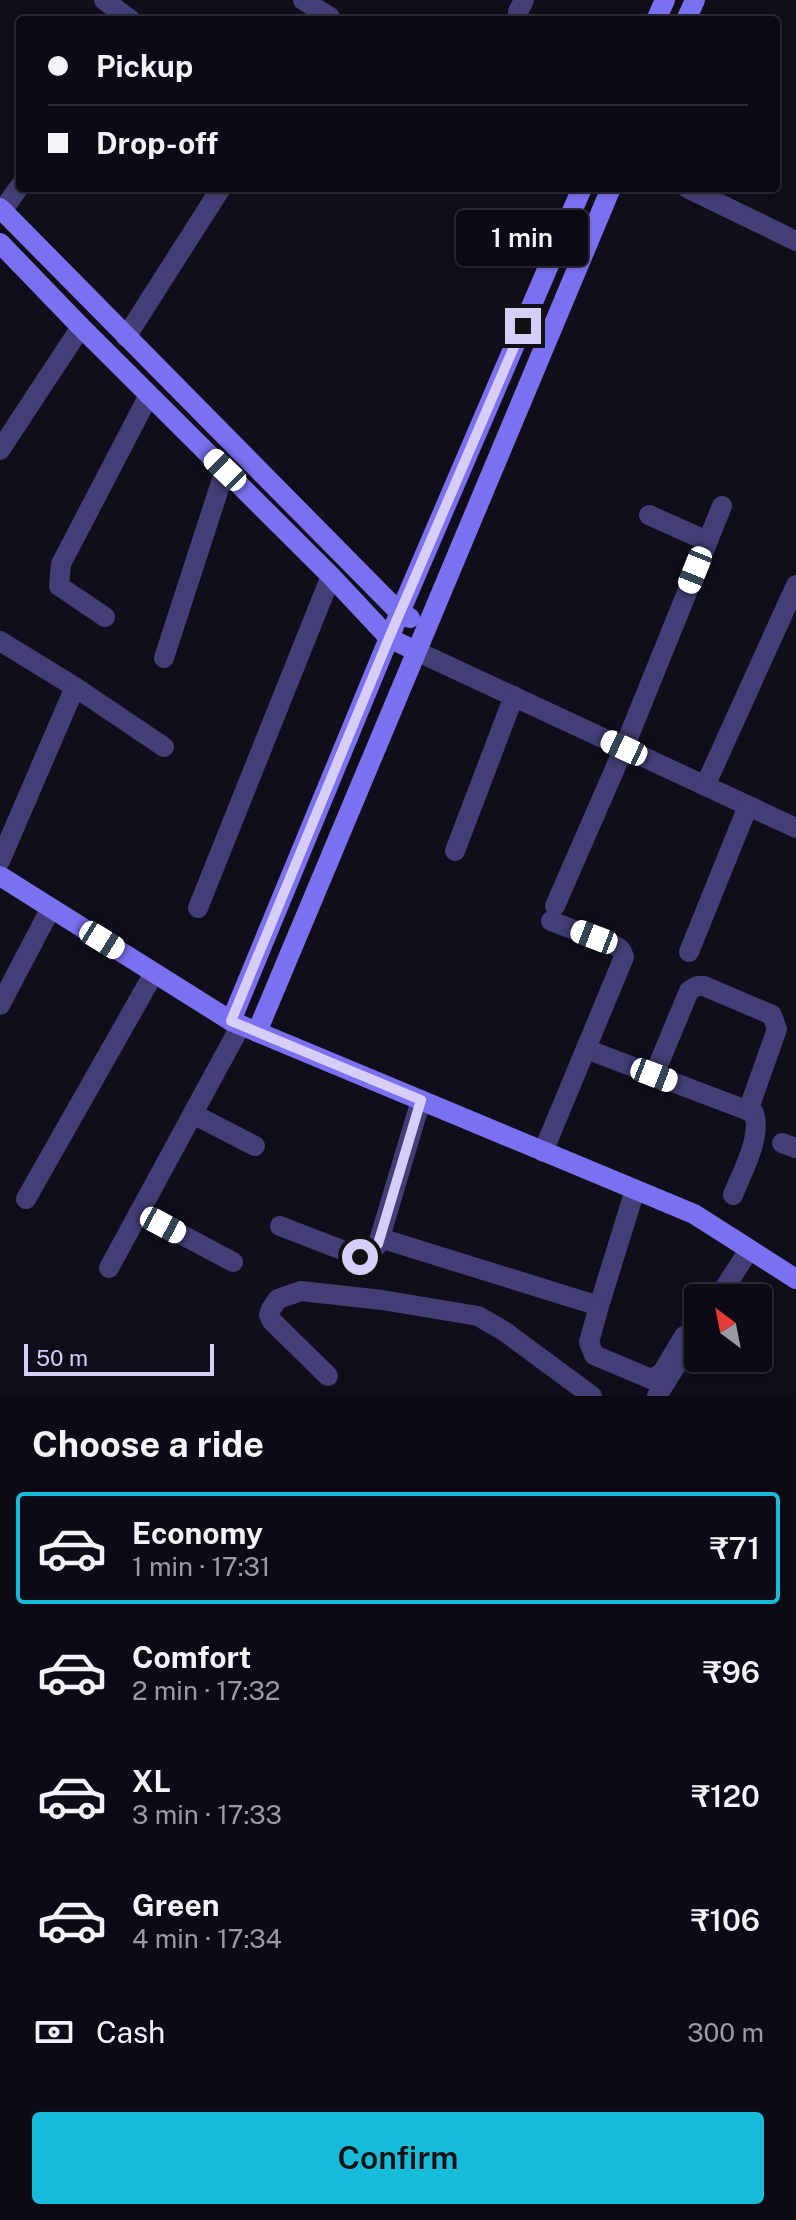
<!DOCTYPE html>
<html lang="en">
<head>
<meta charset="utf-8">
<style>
  :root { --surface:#0d0a15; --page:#16131e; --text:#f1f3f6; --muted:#9a9aa0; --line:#2d2b34; --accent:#19bbdb }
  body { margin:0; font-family:"Public Sans",sans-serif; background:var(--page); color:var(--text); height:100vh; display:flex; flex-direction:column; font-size:30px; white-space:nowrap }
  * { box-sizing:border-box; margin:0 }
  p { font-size:26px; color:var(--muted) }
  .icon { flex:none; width:44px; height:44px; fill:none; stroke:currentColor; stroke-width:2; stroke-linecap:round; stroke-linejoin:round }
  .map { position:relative; height:1396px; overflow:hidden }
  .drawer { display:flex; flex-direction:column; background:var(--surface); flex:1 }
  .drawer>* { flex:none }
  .hud { position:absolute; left:16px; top:16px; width:764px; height:176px; border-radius:8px; box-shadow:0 2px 6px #0004,0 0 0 2px var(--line); display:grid; align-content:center; height:176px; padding:0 32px; background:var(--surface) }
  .needle { width:52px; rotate:328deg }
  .fabs { position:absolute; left:684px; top:1284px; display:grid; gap:16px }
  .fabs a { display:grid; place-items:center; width:88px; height:88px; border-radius:8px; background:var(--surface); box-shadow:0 2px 6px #0004,0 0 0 2px var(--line); font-size:40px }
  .scale { position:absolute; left:24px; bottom:20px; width:190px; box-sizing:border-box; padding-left:8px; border:4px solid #d6cef9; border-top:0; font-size:22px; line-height:28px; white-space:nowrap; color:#d6cef9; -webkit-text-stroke:6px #110e1c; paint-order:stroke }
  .end { position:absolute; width:36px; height:36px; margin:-18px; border:10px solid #d6cef9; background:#111; box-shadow:0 0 0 4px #111 }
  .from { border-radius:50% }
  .bubble { position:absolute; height:56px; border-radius:8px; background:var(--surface); box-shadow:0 2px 6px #0004,0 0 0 2px var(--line); font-size:26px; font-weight:600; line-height:56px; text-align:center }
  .car { position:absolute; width:24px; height:48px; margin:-24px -12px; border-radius:10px; box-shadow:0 0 6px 2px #0007; background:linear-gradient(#fff 24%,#345 0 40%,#fff 0 76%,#345 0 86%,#fff 0) }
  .hud b { display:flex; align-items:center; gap:28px; height:76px; font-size:30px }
  .hud b+b { border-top:2px solid var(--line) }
  .hud i { width:20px; height:20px; background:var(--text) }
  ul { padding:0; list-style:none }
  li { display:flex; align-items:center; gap:24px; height:112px; margin:0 16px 12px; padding:0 16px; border:4px solid transparent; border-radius:8px }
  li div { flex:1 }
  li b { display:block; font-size:30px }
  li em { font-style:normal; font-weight:600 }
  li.active { border-color:var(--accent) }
  li>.icon { width:72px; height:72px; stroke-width:1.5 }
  h2 { padding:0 32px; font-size:36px; line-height:96px }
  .pay { display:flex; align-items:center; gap:20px; height:88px; padding:0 32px; font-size:30px }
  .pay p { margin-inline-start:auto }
  .primary-button { display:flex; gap:16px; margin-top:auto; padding:16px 32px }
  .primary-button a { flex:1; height:92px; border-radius:8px; background:var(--accent); color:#111; font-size:32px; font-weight:600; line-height:92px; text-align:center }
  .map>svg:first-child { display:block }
</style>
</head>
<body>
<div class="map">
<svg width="796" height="1396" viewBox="0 0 796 1396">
  <rect width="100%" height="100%" fill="#110e1c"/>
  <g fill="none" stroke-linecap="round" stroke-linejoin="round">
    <!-- street -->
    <g stroke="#433e76" stroke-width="20">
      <polyline points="104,0 131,20"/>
      <polyline points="303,0 330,17"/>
      <polyline points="518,12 524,0"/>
      <polyline points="687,188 796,241"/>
      <polyline points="2,211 20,186"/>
      <polyline points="126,337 221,188"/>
      <polyline points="0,450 81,327"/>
      <polyline points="649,515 707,541"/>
      <polyline points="105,617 59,586 61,564 149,395"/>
      <polyline points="0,641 75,687"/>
      <polyline points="416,651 796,828"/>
      <polyline points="164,658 225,470"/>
      <polyline points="705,786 796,585"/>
      <polyline points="455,851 514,696"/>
      <polyline points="0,861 75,687 164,747"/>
      <polyline points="555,906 624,748 722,506"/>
      <polyline points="198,908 331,576"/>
      <polyline points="689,952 748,806"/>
      <polyline points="0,1005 51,908"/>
      <path d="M586,1049L754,1113C762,1137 742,1172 733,1195"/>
      <polyline points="654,1075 689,991 697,986 704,986 772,1015 777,1029 748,1111"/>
      <polyline points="193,1114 255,1146"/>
      <polyline points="782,1143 796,1148"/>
      <polyline points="543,1152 624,957 621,950 616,946 551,921"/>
      <polyline points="26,1199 154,973"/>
      <polyline points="139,1212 233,1262"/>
      <polyline points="280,1226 360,1257 370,1253 378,1244 421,1100"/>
      <polyline points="380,1238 599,1306 635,1190"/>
      <polyline points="109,1268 241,1025"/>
      <polyline points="718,1298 749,1250"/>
      <polyline points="599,1306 589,1342 594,1355 651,1379 662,1373 684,1336"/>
      <polyline points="328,1376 272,1321 269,1315 271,1309 278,1299 301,1291 382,1300 478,1316 504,1331 592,1396"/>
      <polyline points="657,1396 698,1330"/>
    </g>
    <!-- secondary -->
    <g stroke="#7b70ef" stroke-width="20">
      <polyline points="656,20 665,0"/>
      <polyline points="686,20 695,0"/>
      <polyline points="0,208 400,613 410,618"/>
      <polyline points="0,243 81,327 331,576 389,638 416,651"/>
      <polyline points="0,876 231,1021 694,1214 796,1279"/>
      <polyline points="231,1021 389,638 582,188"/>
      <polyline points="257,1032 611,188"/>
    </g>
  </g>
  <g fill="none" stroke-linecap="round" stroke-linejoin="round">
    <!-- route -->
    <polyline stroke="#d6cef9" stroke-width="10" points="360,1257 370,1253 378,1244 421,1100 231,1021 389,638 523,326"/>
  </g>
</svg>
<div class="fabs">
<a><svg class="needle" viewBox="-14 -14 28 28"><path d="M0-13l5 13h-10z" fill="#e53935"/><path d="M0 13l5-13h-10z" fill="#9a9aa0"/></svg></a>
</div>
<div class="scale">50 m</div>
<i class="end from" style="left:360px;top:1257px"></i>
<i class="end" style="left:523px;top:326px"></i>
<div class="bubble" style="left:456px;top:210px;width:132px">1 min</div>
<i class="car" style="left:225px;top:470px;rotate:314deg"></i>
<i class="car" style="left:695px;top:570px;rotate:202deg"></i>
<i class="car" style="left:624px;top:748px;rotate:295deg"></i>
<i class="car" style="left:594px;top:937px;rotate:291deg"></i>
<i class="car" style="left:102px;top:940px;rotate:122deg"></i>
<i class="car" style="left:654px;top:1075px;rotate:111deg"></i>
<i class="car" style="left:163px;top:1225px;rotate:118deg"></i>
<div class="hud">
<b><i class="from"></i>Pickup</b>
<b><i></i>Drop-off</b>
</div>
</div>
<section class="drawer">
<h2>Choose a ride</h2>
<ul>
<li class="active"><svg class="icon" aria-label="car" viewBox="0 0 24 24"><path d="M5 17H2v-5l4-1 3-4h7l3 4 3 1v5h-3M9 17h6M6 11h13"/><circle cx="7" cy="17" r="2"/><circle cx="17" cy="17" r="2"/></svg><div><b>Economy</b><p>1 min · 17:31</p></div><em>₹71</em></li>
<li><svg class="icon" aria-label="car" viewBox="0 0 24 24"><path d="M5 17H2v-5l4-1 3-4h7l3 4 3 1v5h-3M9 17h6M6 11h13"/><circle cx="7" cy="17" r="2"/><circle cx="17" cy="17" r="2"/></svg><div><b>Comfort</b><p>2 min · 17:32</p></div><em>₹96</em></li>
<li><svg class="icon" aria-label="car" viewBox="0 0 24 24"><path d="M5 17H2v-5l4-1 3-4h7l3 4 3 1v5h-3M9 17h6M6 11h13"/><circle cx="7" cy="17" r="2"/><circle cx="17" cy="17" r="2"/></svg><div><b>XL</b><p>3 min · 17:33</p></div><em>₹120</em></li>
<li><svg class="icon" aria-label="car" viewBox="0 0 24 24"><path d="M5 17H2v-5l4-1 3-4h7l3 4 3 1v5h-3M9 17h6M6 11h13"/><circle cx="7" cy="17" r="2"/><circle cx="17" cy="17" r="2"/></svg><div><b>Green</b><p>4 min · 17:34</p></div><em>₹106</em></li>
</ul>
<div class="pay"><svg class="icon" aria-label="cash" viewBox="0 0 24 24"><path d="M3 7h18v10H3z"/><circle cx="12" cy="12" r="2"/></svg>Cash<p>300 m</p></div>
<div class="primary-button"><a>Confirm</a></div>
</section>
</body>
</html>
